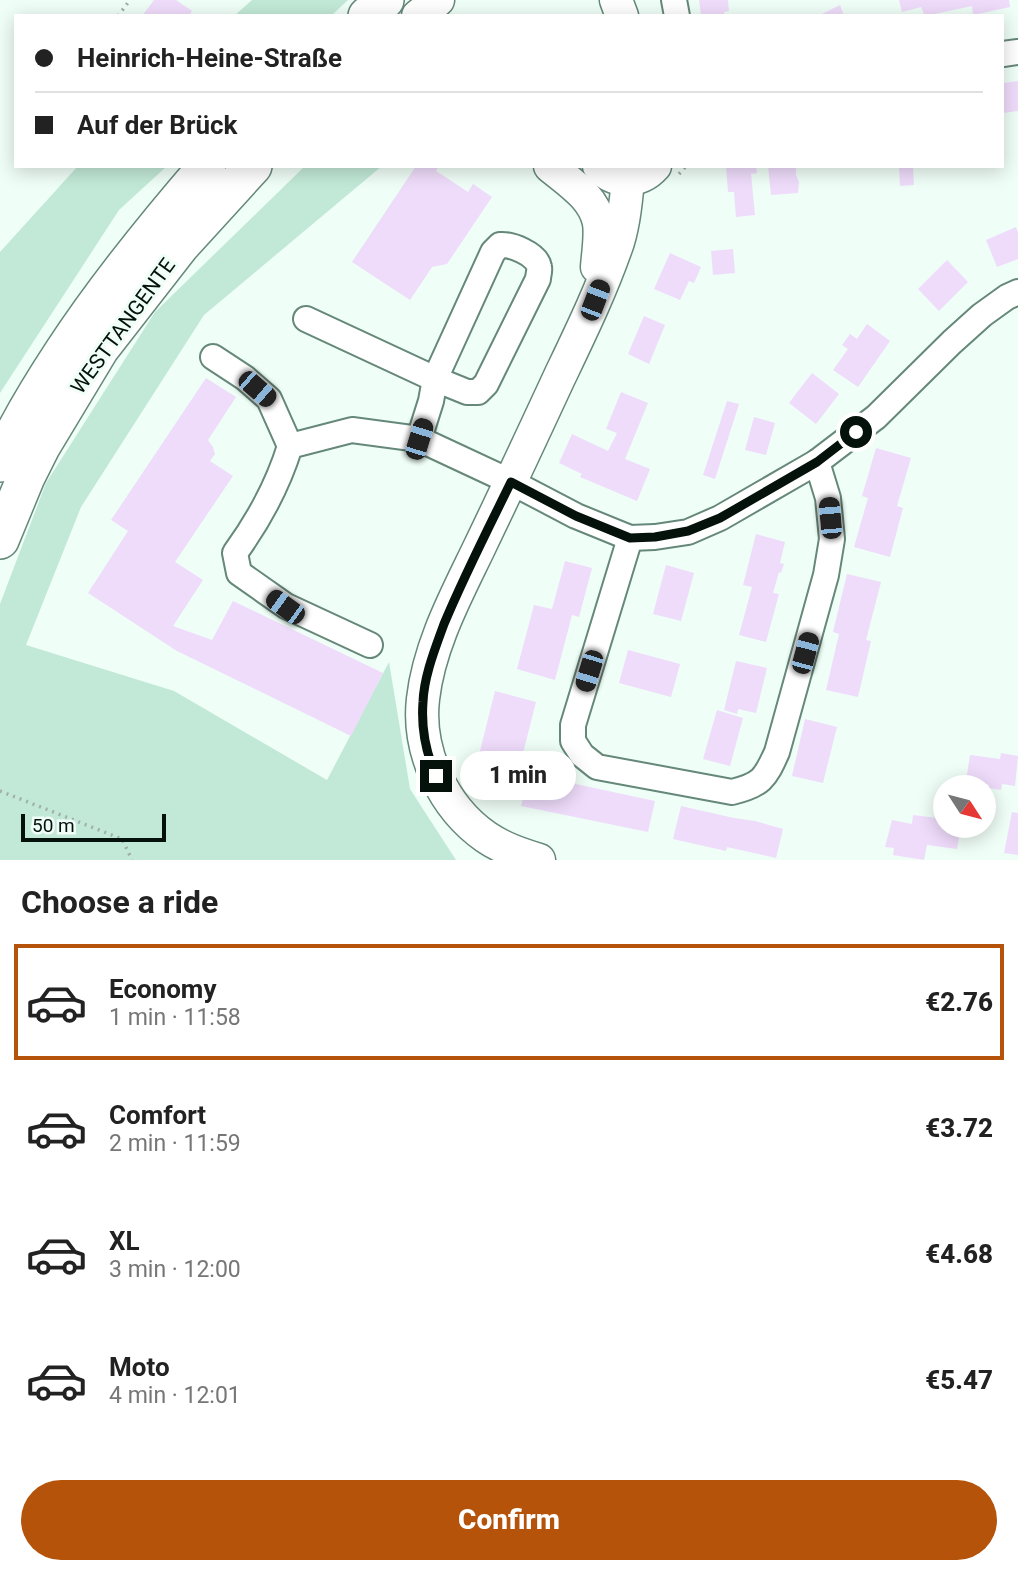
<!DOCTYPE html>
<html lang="en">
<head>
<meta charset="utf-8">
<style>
  :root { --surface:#fff; --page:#f2f2f2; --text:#222; --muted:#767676; --line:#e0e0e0; --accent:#b45309 }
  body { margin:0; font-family:Roboto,sans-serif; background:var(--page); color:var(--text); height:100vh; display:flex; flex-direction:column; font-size:26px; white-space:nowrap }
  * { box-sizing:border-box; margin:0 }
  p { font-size:23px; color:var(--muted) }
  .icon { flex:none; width:38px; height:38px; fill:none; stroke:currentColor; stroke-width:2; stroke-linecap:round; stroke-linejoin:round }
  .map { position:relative; height:860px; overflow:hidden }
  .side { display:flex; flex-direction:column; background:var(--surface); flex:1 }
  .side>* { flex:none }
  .hud { position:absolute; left:14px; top:14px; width:990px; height:154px; border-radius:0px; box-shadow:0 4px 18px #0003; display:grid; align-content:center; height:154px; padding:0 21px; background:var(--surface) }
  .needle { width:46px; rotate:126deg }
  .buttons { position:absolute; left:933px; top:775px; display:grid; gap:14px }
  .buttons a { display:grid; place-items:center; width:63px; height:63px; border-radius:50%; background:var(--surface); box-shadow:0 4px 18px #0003; font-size:35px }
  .scale { position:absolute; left:21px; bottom:18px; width:145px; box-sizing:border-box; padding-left:7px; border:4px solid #05120c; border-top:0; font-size:19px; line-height:24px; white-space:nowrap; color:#05120c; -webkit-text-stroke:5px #effef7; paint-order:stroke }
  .end { position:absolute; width:32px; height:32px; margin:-16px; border:9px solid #05120c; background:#fff; box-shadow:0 0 0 4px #fff }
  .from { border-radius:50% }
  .bubble { position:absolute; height:49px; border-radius:24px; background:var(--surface); box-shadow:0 4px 18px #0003; font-size:23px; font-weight:800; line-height:49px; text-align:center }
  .car { position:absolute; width:21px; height:42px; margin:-21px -10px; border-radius:9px; box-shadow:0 0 5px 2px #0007; background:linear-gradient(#222 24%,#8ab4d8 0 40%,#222 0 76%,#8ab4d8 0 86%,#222 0) }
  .hud b { display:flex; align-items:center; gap:24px; height:66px; font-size:26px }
  .hud b+b { border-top:2px solid var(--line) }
  .hud i { width:18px; height:18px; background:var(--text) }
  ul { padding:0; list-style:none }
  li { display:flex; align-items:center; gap:21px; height:116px; margin:0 14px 10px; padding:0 7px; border:4px solid transparent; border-radius:0px }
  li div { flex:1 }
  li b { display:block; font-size:26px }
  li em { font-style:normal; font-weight:800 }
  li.on { border-color:var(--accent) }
  li>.icon { width:63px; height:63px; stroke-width:1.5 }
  h2 { padding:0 21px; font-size:32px; line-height:84px }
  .action { display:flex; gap:14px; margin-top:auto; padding:14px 21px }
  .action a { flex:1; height:80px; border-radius:42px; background:var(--accent); color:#fff; font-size:28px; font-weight:800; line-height:80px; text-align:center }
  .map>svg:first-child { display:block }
</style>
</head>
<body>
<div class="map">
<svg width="1018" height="860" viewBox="0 0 1018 860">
  <rect width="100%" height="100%" fill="#effef7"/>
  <!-- green -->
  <g fill="#c2e9d7">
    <polygon points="252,0 348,0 331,16 234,16"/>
    <polygon points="78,166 167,166 119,210 0,393 0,252"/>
    <polygon points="305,166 382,166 204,315 81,507 26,645 174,691 327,780 389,662 410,789 456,860 0,860 0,604 46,483 155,312"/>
  </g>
  <!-- building -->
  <g fill="#efdcfb">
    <polygon points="154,0 176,0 192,11 189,16 142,16"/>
    <polygon points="699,0 728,0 729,11 724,12 724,16 710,16 710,14 701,15"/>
    <polygon points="899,0 1009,0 1010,7 973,15 972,6 925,16 921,7 902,12"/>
    <polygon points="840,5 844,16 818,16"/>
    <polygon points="1018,81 1018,111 1003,113 1003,83"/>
    <polygon points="416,166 439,166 436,171 468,192 473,184 492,197 447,264 432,267 410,300 352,262"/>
    <polygon points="726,166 756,166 757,173 751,174 755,215 736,217 734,192 728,192"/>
    <polygon points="768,166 796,166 796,175 799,182 798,193 771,195"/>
    <polygon points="899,166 913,166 914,185 900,186"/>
    <polygon points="1016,227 1018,233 1018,259 997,267 986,240"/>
    <polygon points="733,249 735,273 713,275 711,251"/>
    <polygon points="670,253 701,267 694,283 689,281 680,300 654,289"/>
    <polygon points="947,260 968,282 939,311 918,289"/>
    <polygon points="644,316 665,325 649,364 628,354"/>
    <polygon points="867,324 890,341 858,387 833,370 848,349 842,345 850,334 857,339"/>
    <polygon points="812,373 839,394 816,424 789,403"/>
    <polygon points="206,378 236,397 208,440 213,447 215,454 210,461 233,476 175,562 203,580 173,626 212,640 233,601 383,673 351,736 177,651 88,593 128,531 111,520"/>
    <polygon points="621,392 648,403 625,459 650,469 637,501 580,477 582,474 559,463 572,434 608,451 617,433 606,429"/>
    <polygon points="727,401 739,404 715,479 703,475"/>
    <polygon points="754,417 775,423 766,455 745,450"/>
    <polygon points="876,448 911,458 897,506 903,508 890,557 854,547 868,498 862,496"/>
    <polygon points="756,534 785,542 780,563 784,564 781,573 779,572 773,593 779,594 766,642 739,635 752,587 743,585"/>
    <polygon points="565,561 592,568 579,617 572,615 555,680 517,669 534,605 552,609"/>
    <polygon points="666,565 694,573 681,621 653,614"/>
    <polygon points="847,574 881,582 866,640 871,641 858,697 826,690 839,634 833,632"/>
    <polygon points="628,650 680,664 671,697 619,683"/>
    <polygon points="736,661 767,668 756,713 738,709 737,714 724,710"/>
    <polygon points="495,691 536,702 520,765 479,755"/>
    <polygon points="717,710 743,718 730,766 703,759"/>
    <polygon points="805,719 837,727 823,783 792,776"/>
    <polygon points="1001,753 1018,756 1015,786 1002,784 1001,790 988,788 989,785 966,781 970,755 1000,759"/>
    <polygon points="529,774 655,801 648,832 521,806"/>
    <polygon points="681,806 734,818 755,821 783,829 776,858 727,847 726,851 673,839"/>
    <polygon points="1012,812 1018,813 1018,855 1004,853"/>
    <polygon points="913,815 945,819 945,826 961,826 957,849 927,845 924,860 893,855 894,848 885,847 892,820 912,824"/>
  </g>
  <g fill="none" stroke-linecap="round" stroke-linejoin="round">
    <defs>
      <g id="minor">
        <polyline points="674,0 677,16"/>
        <polyline points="1003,54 1018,52"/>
        <path d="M306,319L435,379L467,392H478L486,384L538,279C538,275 540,271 539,267C537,254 511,244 500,245L493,252L435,379L431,401L419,439"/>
        <polyline points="213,357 245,378 269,399 290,446"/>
        <path d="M630,538L573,725V741L582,755L597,767L732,792C761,785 765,779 777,752L826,575L832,539L828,498L817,462"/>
        <path d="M370,645L286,606L239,573L235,553C259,520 278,485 290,446L352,430L419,439L511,482L576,516L630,538L655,537L688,532L720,518L817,462L876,417L952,342L982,315L1007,297L1018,292"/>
      </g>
      <g id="major">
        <polyline points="616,0 622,16"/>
        <polyline points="418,16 438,0"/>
        <path d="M550,166C569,182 594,197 599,223C601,237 598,253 597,267"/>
        <path d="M599,166C614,184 640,183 655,166"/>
        <path d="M539,860C520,854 502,848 486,837C443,807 417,751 423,699C429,645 457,594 480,546C507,490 533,434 559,378C580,334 602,289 618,242C624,222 626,201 628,180"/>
      </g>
      <g id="highway">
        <polyline points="367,16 385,0"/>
        <path d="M0,463C17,424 40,387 63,352C106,286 156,225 207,166"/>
        <polyline points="0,540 26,477 41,447 100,349 181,245 253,166"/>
      </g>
    </defs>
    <!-- minor casing -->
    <use href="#minor" stroke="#658879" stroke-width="28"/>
    <!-- major casing -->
    <use href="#major" stroke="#658879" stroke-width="35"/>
    <!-- highway casing -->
    <use href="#highway" stroke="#658879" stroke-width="40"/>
    <!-- path -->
    <g stroke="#a0afa8" stroke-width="3.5" stroke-dasharray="2 5" stroke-linecap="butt">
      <polyline points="118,16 130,0"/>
      <polyline points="679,174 686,166"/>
      <polyline points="0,791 122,839 132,860"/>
    </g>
    <!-- minor -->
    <use href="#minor" stroke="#fff" stroke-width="24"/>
    <!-- major -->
    <use href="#major" stroke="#fff" stroke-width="32"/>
    <!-- highway -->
    <use href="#highway" stroke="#fff" stroke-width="37"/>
  </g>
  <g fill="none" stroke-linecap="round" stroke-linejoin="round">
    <!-- route -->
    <path stroke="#05120c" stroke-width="9" d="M436,776C426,753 421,728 423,702C424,676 435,649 444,624C464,576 488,529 511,482L576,516L630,538L655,537L688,531L720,518L817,462L856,432"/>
  </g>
  <g text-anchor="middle" stroke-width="6" stroke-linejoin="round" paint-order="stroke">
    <!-- street labels -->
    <g font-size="21" fill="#05120c" stroke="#effef7">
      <text transform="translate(123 326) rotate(-54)" y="7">WESTTANGENTE</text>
    </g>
  </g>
</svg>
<div class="buttons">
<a><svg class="needle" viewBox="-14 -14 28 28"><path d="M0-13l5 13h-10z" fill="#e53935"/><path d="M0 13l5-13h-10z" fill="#767676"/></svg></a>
</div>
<div class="scale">50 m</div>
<i class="end from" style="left:856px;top:432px"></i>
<i class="end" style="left:436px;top:776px"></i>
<div class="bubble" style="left:460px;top:751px;width:116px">1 min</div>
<i class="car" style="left:595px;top:300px;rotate:21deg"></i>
<i class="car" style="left:257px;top:389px;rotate:131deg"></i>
<i class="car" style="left:419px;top:439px;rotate:17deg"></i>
<i class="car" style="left:830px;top:518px;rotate:355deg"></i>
<i class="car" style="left:285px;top:607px;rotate:306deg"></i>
<i class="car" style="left:805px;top:653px;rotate:15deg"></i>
<i class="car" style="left:589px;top:671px;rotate:197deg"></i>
<div class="hud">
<b><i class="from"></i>Heinrich-Heine-Straße</b>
<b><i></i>Auf der Brück</b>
</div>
</div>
<section class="side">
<h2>Choose a ride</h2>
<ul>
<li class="on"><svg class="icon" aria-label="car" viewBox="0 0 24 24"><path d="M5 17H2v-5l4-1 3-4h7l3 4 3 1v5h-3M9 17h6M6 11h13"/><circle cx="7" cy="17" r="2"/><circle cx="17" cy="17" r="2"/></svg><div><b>Economy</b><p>1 min · 11:58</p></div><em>€2.76</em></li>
<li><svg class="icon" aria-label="car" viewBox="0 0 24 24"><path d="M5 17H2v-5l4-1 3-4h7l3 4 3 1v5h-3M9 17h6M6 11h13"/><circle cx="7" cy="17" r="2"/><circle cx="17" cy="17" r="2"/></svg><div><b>Comfort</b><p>2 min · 11:59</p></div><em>€3.72</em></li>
<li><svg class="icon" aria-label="car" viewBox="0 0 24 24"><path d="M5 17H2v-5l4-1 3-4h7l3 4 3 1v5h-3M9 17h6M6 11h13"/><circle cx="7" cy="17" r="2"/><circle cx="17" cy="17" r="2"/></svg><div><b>XL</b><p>3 min · 12:00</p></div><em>€4.68</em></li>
<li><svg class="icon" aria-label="car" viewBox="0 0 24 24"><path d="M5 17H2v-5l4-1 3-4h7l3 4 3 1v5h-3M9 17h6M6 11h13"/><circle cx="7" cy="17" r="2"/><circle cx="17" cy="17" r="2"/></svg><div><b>Moto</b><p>4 min · 12:01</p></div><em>€5.47</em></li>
</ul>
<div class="action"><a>Confirm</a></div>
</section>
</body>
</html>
